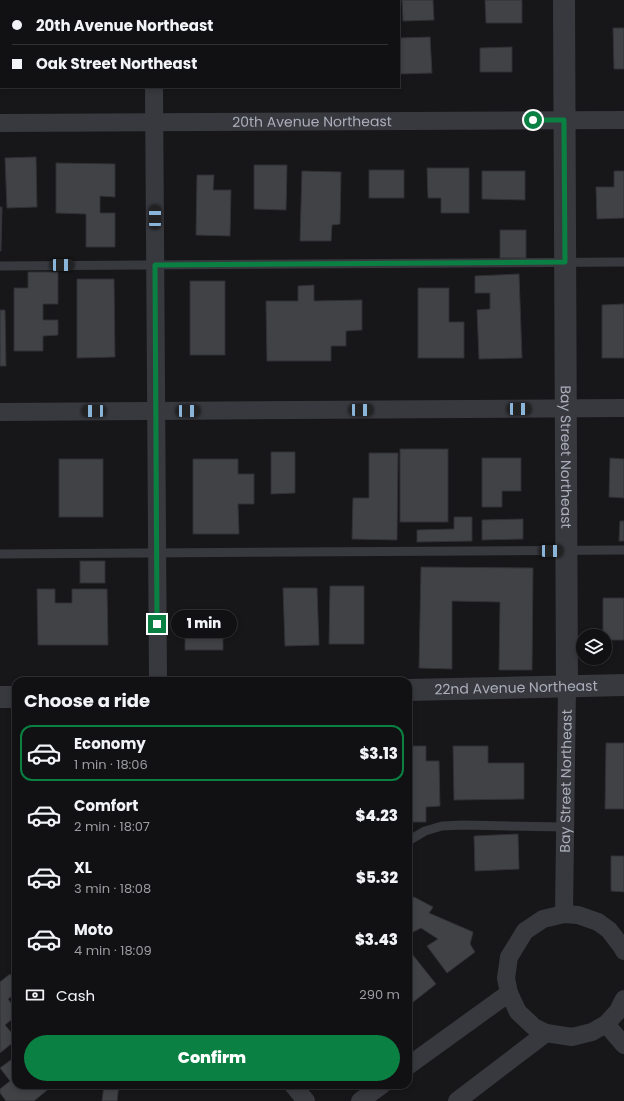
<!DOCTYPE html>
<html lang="en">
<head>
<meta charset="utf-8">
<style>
  :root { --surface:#111113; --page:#1a1a1c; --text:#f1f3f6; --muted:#9c9da0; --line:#303133; --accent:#0b8043 }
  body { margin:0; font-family:Poppins,sans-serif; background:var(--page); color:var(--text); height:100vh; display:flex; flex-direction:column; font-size:15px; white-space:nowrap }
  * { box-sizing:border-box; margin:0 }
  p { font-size:13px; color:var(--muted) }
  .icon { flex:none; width:22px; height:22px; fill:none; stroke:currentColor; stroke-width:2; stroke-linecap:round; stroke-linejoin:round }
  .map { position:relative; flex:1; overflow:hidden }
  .details { position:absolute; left:12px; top:677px; width:400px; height:412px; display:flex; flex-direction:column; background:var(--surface); border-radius:12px; box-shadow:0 2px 6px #0003,0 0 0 1px var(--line) }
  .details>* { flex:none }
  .guide { position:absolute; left:0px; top:0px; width:400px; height:88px; box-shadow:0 2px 6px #0003,0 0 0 1px var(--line); display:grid; align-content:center; height:88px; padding:0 12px; background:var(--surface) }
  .fabs { position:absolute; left:576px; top:629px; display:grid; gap:8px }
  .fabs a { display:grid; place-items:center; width:36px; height:36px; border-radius:50%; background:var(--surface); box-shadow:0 2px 6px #0003,0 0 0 1px var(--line); font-size:20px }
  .end { position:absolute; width:18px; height:18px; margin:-9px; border:5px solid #0b8043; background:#fff; box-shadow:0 0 0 2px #fff }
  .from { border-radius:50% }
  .bubble { position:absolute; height:28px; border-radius:14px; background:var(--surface); box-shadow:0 2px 6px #0003,0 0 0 1px var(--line); font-size:13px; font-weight:800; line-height:28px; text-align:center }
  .car { position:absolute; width:12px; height:24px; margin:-12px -6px; border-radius:5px; box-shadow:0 0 3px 1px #0007; background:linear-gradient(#222 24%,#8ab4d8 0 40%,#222 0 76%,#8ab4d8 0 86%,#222 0) }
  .guide b { display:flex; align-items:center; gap:14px; height:38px; font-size:15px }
  .guide b+b { border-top:1px solid var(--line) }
  .guide i { width:10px; height:10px; background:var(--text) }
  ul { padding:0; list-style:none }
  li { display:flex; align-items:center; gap:12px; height:56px; margin:0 8px 6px; padding:0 4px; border:2px solid transparent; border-radius:12px }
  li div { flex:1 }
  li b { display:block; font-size:15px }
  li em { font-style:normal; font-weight:800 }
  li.on { border-color:var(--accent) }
  li>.icon { width:36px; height:36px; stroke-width:1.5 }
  h2 { padding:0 12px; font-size:18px; line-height:48px }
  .pay { display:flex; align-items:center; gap:10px; height:44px; padding:0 12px; font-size:15px }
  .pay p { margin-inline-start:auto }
  .action { display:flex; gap:8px; margin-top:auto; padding:8px 12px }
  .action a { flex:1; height:46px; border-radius:24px; background:var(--accent); color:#fff; font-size:16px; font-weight:800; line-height:46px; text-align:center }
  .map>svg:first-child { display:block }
</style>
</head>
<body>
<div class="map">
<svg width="624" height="1101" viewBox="0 0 624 1101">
  <rect width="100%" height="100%" fill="#171719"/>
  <!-- building -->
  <g fill="#414246" stroke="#313136">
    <polygon points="402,0 433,0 434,20 403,21"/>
    <polygon points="485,0 522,0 522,23 486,23"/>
    <polygon points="613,28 624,28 624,69 614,69"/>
    <polygon points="430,37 432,73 400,74 399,38"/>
    <polygon points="512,47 512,72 480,72 480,48"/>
    <polygon points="36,157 37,207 7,208 5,158"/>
    <polygon points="56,163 115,164 115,197 100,196 100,213 115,213 115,247 86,247 86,214 56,213"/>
    <polygon points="254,165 287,165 286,210 254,209"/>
    <polygon points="427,168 469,168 469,213 441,213 441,198 428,198"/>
    <rect x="369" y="170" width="35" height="28"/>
    <polygon points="302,171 341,172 340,224 332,225 331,241 300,241"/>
    <polygon points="482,171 525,171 525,200 482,199"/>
    <polygon points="614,171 624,171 624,218 597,219 596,187 614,187"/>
    <polygon points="197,175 214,175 213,190 231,190 230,236 196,235"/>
    <polygon points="0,207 2,207 1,251 0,251"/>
    <rect x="500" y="230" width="26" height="28"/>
    <polygon points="28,272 58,272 58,304 43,304 43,320 58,320 58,335 43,336 43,351 14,351 14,288 28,288"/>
    <polygon points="519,274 522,358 479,359 477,310 490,309 490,293 475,293 475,276"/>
    <polygon points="77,279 114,279 115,357 77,358"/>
    <rect x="190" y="281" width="35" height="74"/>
    <polygon points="314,285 314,301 362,300 362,330 346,331 346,346 331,346 331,361 267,361 266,301 298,301 298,286"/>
    <polygon points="418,288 449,288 449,322 464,322 464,358 418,358"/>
    <polygon points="624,304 624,358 602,358 602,305"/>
    <polygon points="0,310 5,310 6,366 0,366"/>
    <rect x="400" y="449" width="48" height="73"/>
    <polygon points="271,452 295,452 295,493 271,494"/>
    <polygon points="369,453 398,453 397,540 352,539 353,498 369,498"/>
    <polygon points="482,458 521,458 521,491 502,491 502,507 482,507"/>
    <polygon points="610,458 624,459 624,498 609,497"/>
    <rect x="59" y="459" width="44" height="58"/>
    <polygon points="193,459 238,459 238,474 254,474 254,504 238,504 239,534 193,534"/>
    <polygon points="454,517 472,517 472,541 417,542 417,530 454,529"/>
    <polygon points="523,519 523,539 482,540 482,520"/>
    <polygon points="620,521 624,521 624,541 619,541"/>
    <rect x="80" y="561" width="25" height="22"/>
    <polygon points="421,567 533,568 532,670 499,670 500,602 452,601 452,669 419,668"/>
    <polygon points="330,586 364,586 364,644 329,644"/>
    <polygon points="283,588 317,588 319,645 285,646"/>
    <polygon points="37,589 55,589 55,603 72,603 72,589 107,589 108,645 38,645"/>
    <polygon points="603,598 624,598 624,640 605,640 605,636 603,636"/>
    <rect x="185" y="626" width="38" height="24"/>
    <polygon points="606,743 624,743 624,809 605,809"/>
    <polygon points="408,746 426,746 426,761 439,761 440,806 426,807 426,822 408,822"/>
    <polygon points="453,746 488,746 488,763 524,763 524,799 454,800"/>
    <polygon points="518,834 519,869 475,871 474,836"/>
    <polygon points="611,856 624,856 624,892 611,891"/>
    <polygon points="414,897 433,907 429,913 473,932 470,944 475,952 447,973 427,946 438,939 421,928 413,932 408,924 408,902"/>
    <polygon points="408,949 436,984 408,1006"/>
    <polygon points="10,974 16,982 16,993 8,999 16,1010 16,1016 5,1025 16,1038 16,1040 0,1053 0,982"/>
    <polygon points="16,1056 16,1085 51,1085 52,1086 34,1101 6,1101 0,1093 0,1089 10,1081 0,1068"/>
    <polygon points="104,1085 119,1085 117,1101 102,1101"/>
  </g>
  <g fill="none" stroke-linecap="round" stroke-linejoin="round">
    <!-- service -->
    <g stroke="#38393f" stroke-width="9">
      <polyline points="0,266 624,262"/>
      <polyline points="0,554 624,550"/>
      <polyline points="408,841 425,831 442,826 463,825 565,827"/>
    </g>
    <!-- minor -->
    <g stroke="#38393f" stroke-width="18">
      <polyline points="154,0 154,1"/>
      <polyline points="154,87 158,681"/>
      <path id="s1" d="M0,123L624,120"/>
      <polyline points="0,412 624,408"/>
      <path id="s2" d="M564,914L567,687"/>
      <polyline points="624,951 622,947 609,930 598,922 578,915 564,914 543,919 525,931 509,957 506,978 509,993 518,1012 534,1027 546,1033 572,1037 592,1032 606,1024 618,1011 624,999"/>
      <polyline points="606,1024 624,1045"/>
      <polyline points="408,1066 509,993"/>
      <polyline points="293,1085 306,1101"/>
      <polyline points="360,1101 382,1085"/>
      <polyline points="457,1101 546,1033"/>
    </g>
    <!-- tertiary -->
    <g stroke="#38393f" stroke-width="22">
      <path id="s3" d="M564,0L567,687"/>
      <path id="s4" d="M408,690L624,685"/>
      <polyline points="0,697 16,697"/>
    </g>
  </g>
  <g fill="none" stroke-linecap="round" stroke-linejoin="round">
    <!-- route -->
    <polyline stroke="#0b8043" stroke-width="5" points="157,624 155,265 565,262 564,120 533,120"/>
  </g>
  <g text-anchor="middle" stroke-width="4" stroke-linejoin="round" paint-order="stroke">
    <!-- street labels -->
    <g font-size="14" fill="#a9aeba" stroke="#121214">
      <text dy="5" stroke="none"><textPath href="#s1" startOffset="312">20th Avenue Northeast</textPath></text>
      <text dy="5" stroke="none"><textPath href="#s3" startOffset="457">Bay Street Northeast</textPath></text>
      <text dy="5" stroke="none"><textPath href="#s4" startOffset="108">22nd Avenue Northeast</textPath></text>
      <text dy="5" stroke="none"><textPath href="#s2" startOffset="133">Bay Street Northeast</textPath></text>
    </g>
  </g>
</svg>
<div class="fabs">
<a><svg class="icon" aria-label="layers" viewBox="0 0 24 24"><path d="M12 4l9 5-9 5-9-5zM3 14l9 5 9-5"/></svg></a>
</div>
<i class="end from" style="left:533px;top:120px"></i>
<i class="end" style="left:157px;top:624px"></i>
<div class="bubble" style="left:171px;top:610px;width:66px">1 min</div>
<i class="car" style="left:155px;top:217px;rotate:0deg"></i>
<i class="car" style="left:62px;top:265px;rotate:90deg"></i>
<i class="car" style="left:519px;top:409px;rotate:90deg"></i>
<i class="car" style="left:361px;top:410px;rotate:90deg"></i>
<i class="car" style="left:94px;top:411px;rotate:270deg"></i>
<i class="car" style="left:188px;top:411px;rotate:90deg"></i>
<i class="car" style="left:551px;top:551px;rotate:90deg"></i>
<div class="guide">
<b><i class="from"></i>20th Avenue Northeast</b>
<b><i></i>Oak Street Northeast</b>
</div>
<section class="details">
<h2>Choose a ride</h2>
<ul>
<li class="on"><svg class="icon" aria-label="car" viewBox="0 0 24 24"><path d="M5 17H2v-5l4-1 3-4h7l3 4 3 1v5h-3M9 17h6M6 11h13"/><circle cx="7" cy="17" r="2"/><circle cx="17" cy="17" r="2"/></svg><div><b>Economy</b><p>1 min · 18:06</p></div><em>$3.13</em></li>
<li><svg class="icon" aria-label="car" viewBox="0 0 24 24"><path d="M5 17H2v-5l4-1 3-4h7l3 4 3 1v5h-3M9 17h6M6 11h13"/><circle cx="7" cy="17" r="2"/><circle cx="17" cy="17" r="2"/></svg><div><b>Comfort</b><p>2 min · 18:07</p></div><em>$4.23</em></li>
<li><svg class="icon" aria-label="car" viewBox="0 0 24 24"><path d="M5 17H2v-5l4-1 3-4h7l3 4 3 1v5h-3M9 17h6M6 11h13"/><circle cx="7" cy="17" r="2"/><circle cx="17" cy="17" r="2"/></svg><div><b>XL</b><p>3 min · 18:08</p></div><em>$5.32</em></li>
<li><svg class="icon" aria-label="car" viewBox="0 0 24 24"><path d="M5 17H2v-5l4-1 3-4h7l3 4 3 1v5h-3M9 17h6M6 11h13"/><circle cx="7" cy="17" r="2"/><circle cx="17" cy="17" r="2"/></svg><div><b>Moto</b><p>4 min · 18:09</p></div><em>$3.43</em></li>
</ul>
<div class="pay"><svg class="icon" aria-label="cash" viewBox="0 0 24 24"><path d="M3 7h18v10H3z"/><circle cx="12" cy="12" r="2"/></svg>Cash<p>290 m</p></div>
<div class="action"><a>Confirm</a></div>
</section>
</div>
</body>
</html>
